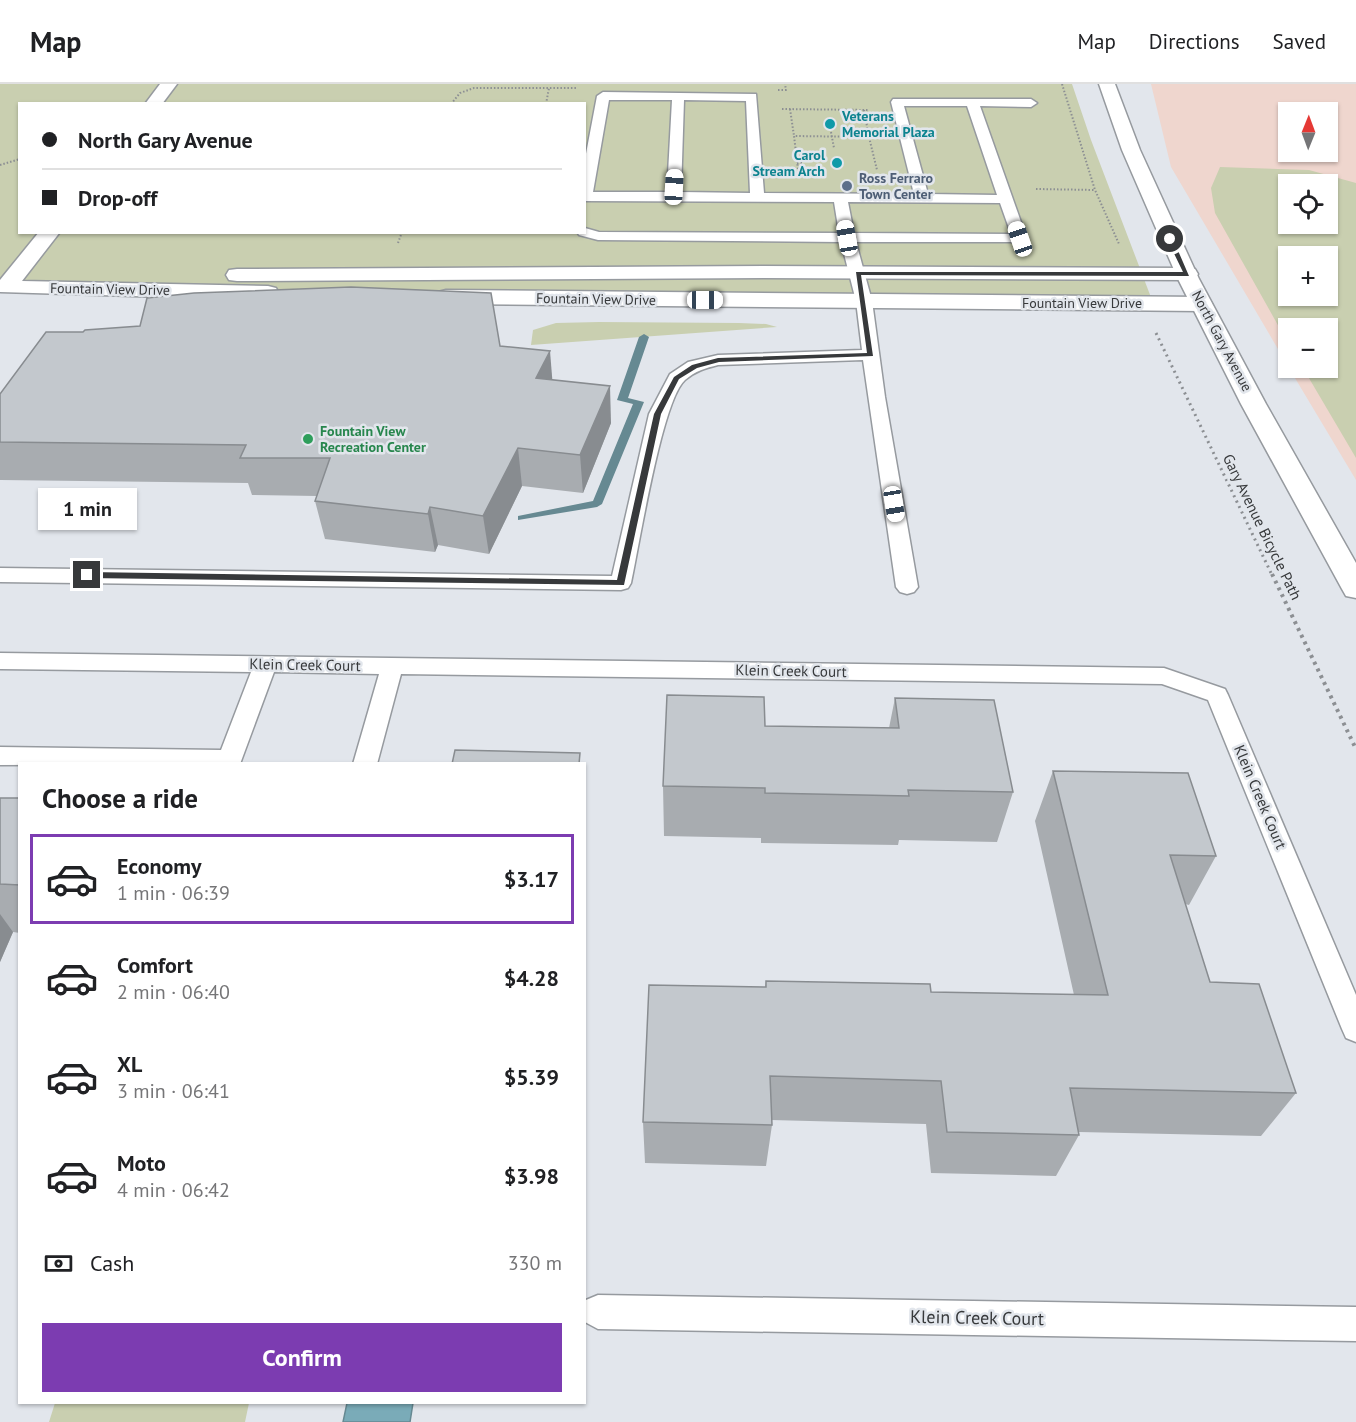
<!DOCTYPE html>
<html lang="en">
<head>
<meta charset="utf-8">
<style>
  :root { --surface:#fff; --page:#f2f2f2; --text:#202124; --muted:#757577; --line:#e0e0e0; --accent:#7c3cb1 }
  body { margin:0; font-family:"PT Sans",sans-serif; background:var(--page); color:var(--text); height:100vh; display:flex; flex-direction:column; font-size:22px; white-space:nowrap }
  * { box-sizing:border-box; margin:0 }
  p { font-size:20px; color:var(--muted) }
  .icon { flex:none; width:33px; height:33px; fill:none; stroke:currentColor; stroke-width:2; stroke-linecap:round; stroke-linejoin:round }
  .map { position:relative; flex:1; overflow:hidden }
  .sheet { position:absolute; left:18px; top:678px; width:568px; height:642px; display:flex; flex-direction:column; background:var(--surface); border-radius:0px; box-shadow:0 2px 4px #0004 }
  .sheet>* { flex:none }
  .guide { position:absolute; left:18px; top:18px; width:568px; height:132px; border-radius:0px; box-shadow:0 2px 4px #0004; display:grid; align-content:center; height:132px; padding:0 24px; background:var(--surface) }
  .needle { width:39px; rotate:1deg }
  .buttons { position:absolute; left:1278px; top:18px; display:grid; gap:12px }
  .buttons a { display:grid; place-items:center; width:60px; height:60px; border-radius:0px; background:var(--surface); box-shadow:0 2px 4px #0004; font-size:30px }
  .end { position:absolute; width:27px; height:27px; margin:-14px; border:8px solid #37393b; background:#fff; box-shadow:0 0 0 3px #fff }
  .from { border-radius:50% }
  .bubble { position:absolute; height:42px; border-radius:0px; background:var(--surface); box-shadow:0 2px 4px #0004; font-size:20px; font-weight:800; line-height:42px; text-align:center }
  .car { position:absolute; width:18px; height:36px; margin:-18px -9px; border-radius:8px; box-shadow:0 0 4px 2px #0007; background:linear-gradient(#fff 24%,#345 0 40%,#fff 0 76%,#345 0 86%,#fff 0) }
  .guide b { display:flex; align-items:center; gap:21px; height:57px; font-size:22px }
  .guide b+b { border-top:2px solid var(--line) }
  .guide i { width:15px; height:15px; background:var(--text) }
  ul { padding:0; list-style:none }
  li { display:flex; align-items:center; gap:18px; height:90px; margin:0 12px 9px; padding:0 12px; border:3px solid transparent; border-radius:0px }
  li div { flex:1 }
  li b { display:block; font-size:22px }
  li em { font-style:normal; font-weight:800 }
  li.active { border-color:var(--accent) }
  li>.icon { width:54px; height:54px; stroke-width:1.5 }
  h2 { padding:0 24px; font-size:27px; line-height:72px }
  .pay { display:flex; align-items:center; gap:15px; height:66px; padding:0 24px; font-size:22px }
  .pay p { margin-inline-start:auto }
  .primary-button { display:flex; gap:12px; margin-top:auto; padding:12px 24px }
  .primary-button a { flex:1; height:69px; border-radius:0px; background:var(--accent); color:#fff; font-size:24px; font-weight:800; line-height:69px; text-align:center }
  header { display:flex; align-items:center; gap:36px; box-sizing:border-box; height:84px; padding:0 30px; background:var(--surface); border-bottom:2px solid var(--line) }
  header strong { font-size:28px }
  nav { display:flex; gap:33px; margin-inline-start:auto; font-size:21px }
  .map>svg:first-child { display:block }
</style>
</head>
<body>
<header>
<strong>Map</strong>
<nav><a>Map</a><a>Directions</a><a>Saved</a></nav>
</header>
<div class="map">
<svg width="1356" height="1338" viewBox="0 0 1356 1338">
  <rect width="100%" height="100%" fill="#e2e6ec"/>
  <!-- industrial -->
  <path fill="#efd6ce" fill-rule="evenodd" d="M1151,0H1356V396L1289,284H1328V244H1288V282L1171,83ZM1288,28H1328V68H1288ZM1288,100H1328V140H1288ZM1288,172H1328V212H1288Z"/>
  <!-- green -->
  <g fill="#c9cfb0" fill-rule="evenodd">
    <path d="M0,0H1072L1091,56L1152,216L6,203L0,206ZM20,20H585V148H20Z"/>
    <path d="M1220,83L1309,86L1356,99V374L1303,284H1328V244H1288V259L1215,129L1211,104ZM1288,100H1328V140H1288ZM1288,172H1328V212H1288Z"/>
    <polygon points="599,238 739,239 766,240 777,243 531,261 533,246 556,239"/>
    <polygon points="55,1319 55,1318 249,1319 245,1338 49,1338"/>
  </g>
  <!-- water -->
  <polygon fill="#7aabb8" stroke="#668992" stroke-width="1.5" points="347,1319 413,1319 410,1338 343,1338"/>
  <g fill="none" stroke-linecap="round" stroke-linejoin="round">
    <!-- stream -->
    <polygon fill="#668992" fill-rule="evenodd" points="644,250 649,253 628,314 644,318 602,420 597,423 518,436 518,432 593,417 633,320 617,316 639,253"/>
    <defs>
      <g id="lane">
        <path d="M603,8L756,10L764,109L914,110L891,18L893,15H1031L1037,19L1031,23L980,22L1027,155L1025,158H856L872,217L885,313L918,503L914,508L907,510L900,508L896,503L863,276L718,281C706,284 695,287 685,296C662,316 639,462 631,499L628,504L621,506L0,498V484L612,492L649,330L670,290L688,278L718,271L862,266L856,217L841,158L598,156L579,151L577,148H585V144L599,148L839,149L834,118L585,117V75L597,12ZM609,16H672L667,108H593ZM684,16L746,17L750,109L681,108ZM904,22H967L997,111L928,110ZM848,118L1000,119L1011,150L854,149Z"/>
        <polygon points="0,569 1164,584 1225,605 1228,611 1356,911 1356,958 1346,954 1342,945 1208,616 1162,600 401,590 377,680 353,680 379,590 274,588 240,680 0,681 0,663 221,666 251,588 0,585"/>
        <polygon points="598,1211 1356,1223 1356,1257 598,1245 585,1238 586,1216"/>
      </g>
      <g id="street">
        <polygon points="160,0 177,0 162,20 145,20"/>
        <polygon points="39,148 60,148 22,197 268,202 276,204 279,209 276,214 268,216 0,208 0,196"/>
        <polygon points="764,182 1187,184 1195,185 1198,190 1195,195 1187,196 764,194 237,197 229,196 226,191 229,186 237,185"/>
        <polygon points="446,206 1201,213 1209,215 1212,220 1209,225 1201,227 446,220 438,218 435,213 438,208"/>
      </g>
      <polygon id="secondary" points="1099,0 1115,0 1140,66 1199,195 1266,320 1356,479 1356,514 1346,512 1342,505 1241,320 1178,195 1122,66"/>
    </defs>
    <!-- lane casing -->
    <use href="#lane" stroke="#969a9f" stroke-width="3"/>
    <!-- street casing -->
    <use href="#street" stroke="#969a9f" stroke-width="3"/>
    <!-- secondary casing -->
    <use href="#secondary" stroke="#969a9f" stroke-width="3"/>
    <!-- path-far2 -->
    <g stroke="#8c8f93" stroke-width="2" stroke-dasharray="1.5 2" stroke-linecap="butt">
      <polyline points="1062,0 1095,106 1119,160"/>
      <polyline points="778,6 786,6 785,0"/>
      <polyline points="451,20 460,9 474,4 576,4"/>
      <polyline points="546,20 549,4"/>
      <polyline points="782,25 868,26"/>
      <polyline points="790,25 794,52"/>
      <polyline points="864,26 869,53"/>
      <polyline points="831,48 834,64"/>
      <polyline points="797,79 804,79"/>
      <polyline points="0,81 20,75"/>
      <polyline points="798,85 794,52 869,53 877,86"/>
      <polyline points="1036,105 1095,106"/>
      <polyline points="398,159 402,148"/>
    </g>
    <!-- path-far1 -->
    <polyline stroke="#8c8f93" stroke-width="3" stroke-dasharray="2 4" stroke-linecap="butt" points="1156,249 1272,491"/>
    <!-- path -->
    <polyline stroke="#8c8f93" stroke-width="4" stroke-dasharray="3 4.5" stroke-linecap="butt" points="1272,490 1356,665"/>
    <!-- lane -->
    <use href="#lane" fill="#fff" fill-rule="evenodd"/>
    <!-- street -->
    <use href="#street" fill="#fff" fill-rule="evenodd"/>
    <!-- secondary -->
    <use href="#secondary" fill="#fff" fill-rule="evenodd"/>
  </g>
  <!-- wall -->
  <g fill="#a8acb0">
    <polygon points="500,262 552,296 611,339 583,409 522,402 489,470 438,461 435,468 325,455 315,417 317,412 252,411 248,399 0,396 0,310"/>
    <polygon points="895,614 1013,708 997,758 899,756 898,761 761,759 761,754 664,752 663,702 765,642 889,644"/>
    <polygon points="1053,687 1216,772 1189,821 1185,820 1210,898 1296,1009 1261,1052 1079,1048 1079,1051 1056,1092 931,1089 926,1040 771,1036 772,1041 766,1082 645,1079 643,1038 765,903 766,897 931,908 1074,911 1035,737"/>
    <polygon points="0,714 20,714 20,849 13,848 0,878"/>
  </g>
  <!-- shaded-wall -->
  <g fill="#888c90">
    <polygon points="550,267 553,304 536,294"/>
    <polygon points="610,302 611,339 583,409 580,371"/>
    <polygon points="518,364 522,402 489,470 483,432"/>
    <polygon points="430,423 438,461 435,468 428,430"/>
    <polygon points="0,830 13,848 0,878"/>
  </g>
  <!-- building -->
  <g fill="#c3c8cd" stroke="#888c90" stroke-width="1.5">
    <polygon points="351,203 491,209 500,262 550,267 536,294 610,302 580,371 518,364 483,432 430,423 428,430 315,417 330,374 240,374 246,361 0,358 0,310 46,248 83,248 85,246 140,242 147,214 194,209"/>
    <polygon points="667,611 764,613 765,642 899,644 895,614 994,616 1013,708 908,706 909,712 765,709 765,704 663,702"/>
    <polygon points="455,666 580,669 579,680 452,680"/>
    <polygon points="1053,687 1188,689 1216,772 1170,771 1210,898 1259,900 1296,1009 1070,1004 1079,1051 947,1048 941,997 770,992 772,1041 643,1038 649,901 766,903 766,897 930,900 931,908 1108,911"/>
    <polygon points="0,714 20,714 20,801 0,800"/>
  </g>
  <!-- route -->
  <polygon fill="#37393b" points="1170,154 1173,155 1189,192 861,191 873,272 719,278 697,284 679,295 661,330 624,501 87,494 82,491 87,488 617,496 654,330 674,293 692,281 718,274 867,269 856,188 1183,188 1167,155"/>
  <!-- markers -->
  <g fill="#0f9aa8" stroke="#e2e6ec" stroke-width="2">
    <circle cx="830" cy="40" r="6"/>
    <circle cx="837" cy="79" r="6"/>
  </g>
  <circle fill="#5c6f8a" stroke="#e2e6ec" stroke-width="2" cx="847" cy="102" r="6"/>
  <circle fill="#2e9e5b" stroke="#e2e6ec" stroke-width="2" cx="308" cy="355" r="6"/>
  <g text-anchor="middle" stroke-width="5" stroke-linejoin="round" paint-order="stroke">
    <!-- far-culture labels -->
    <g font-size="14" font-weight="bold" fill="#0d838f" stroke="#e2e6ec" text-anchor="start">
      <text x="842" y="37">Veterans<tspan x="842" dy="16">Memorial Plaza</tspan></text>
      <text x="825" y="76" text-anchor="end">Carol<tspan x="825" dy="16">Stream Arch</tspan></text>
    </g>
    <!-- far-service labels -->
    <g font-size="14" font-weight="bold" fill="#4e5e75" stroke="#e2e6ec" text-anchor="start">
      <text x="859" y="99">Ross Ferraro<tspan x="859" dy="16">Town Center</tspan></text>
    </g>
    <!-- far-street labels -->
    <g font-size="14" fill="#37393b" stroke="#e2e6ec">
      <text transform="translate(110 205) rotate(1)" y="5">Fountain View Drive</text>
      <text transform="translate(596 215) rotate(1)" y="5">Fountain View Drive</text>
      <text x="1082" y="224">Fountain View Drive</text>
      <text transform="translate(1222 257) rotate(62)" y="5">North Gary Avenue</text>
    </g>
    <!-- far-leisure labels -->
    <g font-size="14" font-weight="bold" fill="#27864d" stroke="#e2e6ec" text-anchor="start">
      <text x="320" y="352">Fountain View<tspan x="320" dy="16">Recreation Center</tspan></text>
    </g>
    <!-- street labels -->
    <g font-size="15" fill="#37393b" stroke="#e2e6ec">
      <text transform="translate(1262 443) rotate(64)" y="5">Gary Avenue Bicycle Path</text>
      <text transform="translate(305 581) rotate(1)" y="5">Klein Creek Court</text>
      <text transform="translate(791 587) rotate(1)" y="5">Klein Creek Court</text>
      <text transform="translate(1260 713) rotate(67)" y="5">Klein Creek Court</text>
    </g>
    <!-- near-street labels -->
    <g font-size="18" fill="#37393b" stroke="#e2e6ec">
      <text transform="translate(977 1234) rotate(1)" y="6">Klein Creek Court</text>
    </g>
  </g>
</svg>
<div class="buttons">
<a><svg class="needle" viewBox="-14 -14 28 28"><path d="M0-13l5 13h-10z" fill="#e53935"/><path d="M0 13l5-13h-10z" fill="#757577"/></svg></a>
<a><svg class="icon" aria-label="locate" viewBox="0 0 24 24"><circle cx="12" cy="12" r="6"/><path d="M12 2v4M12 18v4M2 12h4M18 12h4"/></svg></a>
<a>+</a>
<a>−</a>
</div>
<i class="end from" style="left:1170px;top:155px"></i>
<i class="end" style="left:87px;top:491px"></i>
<div class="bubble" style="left:38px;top:404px;width:99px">1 min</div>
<i class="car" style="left:674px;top:103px;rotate:3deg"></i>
<i class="car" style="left:847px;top:154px;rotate:350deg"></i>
<i class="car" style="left:1020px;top:155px;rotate:341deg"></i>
<i class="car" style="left:705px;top:216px;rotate:90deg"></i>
<i class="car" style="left:894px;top:420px;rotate:171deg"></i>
<div class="guide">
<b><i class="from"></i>North Gary Avenue</b>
<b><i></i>Drop-off</b>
</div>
<section class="sheet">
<h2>Choose a ride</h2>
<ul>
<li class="active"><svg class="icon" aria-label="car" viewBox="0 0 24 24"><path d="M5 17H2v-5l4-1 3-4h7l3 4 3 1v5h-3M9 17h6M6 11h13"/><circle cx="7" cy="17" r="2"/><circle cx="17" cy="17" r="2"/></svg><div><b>Economy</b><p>1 min · 06:39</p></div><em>$3.17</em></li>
<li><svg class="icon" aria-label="car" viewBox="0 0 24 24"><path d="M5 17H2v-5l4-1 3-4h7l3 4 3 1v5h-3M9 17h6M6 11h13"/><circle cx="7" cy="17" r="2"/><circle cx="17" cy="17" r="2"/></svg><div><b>Comfort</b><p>2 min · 06:40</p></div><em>$4.28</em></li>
<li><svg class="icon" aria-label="car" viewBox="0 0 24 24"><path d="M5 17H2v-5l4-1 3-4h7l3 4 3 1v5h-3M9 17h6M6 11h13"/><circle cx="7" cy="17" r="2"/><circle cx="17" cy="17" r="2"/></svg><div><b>XL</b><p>3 min · 06:41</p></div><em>$5.39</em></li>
<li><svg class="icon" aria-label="car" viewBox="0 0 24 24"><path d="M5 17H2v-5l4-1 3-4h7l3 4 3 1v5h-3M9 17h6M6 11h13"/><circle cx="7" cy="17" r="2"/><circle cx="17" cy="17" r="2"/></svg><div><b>Moto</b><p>4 min · 06:42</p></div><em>$3.98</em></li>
</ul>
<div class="pay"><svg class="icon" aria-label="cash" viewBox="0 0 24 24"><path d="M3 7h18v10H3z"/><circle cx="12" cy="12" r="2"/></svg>Cash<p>330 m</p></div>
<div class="primary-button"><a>Confirm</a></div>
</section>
</div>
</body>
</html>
